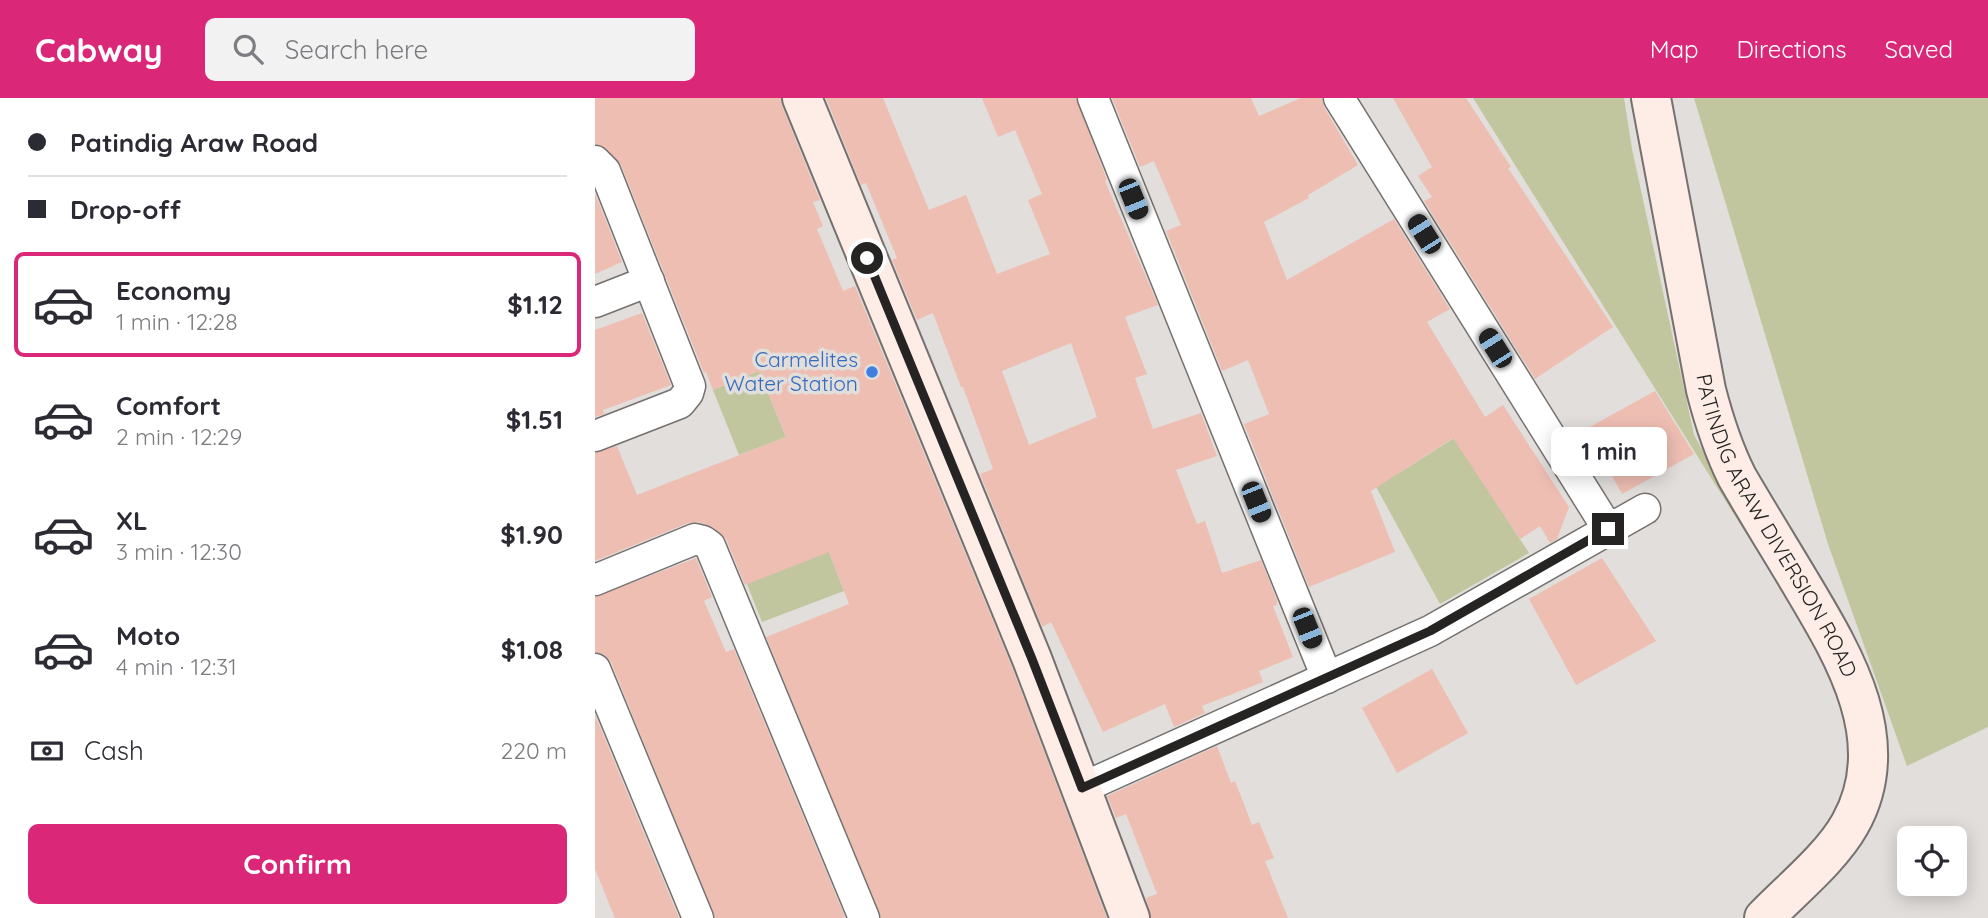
<!DOCTYPE html>
<html lang="en">
<head>
<meta charset="utf-8">
<style>
  :root { --surface:#fff; --page:#f2f2f3; --text:#2b2b33; --muted:#7c7c81; --line:#e1e1e2; --accent:#db2777 }
  body { margin:0; font-family:Quicksand,sans-serif; background:var(--page); color:var(--text); height:100vh; display:flex; flex-direction:column; font-size:26px; white-space:nowrap }
  * { box-sizing:border-box; margin:0 }
  p { font-size:23px; color:var(--muted) }
  .icon { flex:none; width:38px; height:38px; fill:none; stroke:currentColor; stroke-width:2; stroke-linecap:round; stroke-linejoin:round }
  .map { position:relative; flex:1; overflow:hidden }
  .panel { display:flex; flex-direction:column; background:var(--surface); width:595px }
  .panel>* { flex:none }
  .banner { display:grid; align-content:center; height:154px; padding:0 28px; background:var(--surface) }
  .controls { position:absolute; left:1302px; top:728px; display:grid; gap:14px }
  .controls a { display:grid; place-items:center; width:70px; height:70px; border-radius:10px; background:var(--surface); box-shadow:0 4px 18px #0003; font-size:35px }
  .end { position:absolute; width:32px; height:32px; margin:-16px; border:9px solid #252423; background:#fff; box-shadow:0 0 0 4px #fff }
  .from { border-radius:50% }
  .bubble { position:absolute; height:49px; border-radius:10px; background:var(--surface); box-shadow:0 4px 18px #0003; font-size:23px; font-weight:700; line-height:49px; text-align:center }
  .car { position:absolute; width:21px; height:42px; margin:-21px -10px; border-radius:9px; box-shadow:0 0 5px 2px #0007; background:linear-gradient(#222 24%,#8ab4d8 0 40%,#222 0 76%,#8ab4d8 0 86%,#222 0) }
  .banner b { display:flex; align-items:center; gap:24px; height:66px; font-size:26px }
  .banner b+b { border-top:2px solid var(--line) }
  .banner i { width:18px; height:18px; background:var(--text) }
  ul { padding:0; list-style:none }
  li { display:flex; align-items:center; gap:21px; height:105px; margin:0 14px 10px; padding:0 14px; border:4px solid transparent; border-radius:10px }
  li div { flex:1 }
  li b { display:block; font-size:26px }
  li em { font-style:normal; font-weight:700 }
  li.on { border-color:var(--accent) }
  li>.icon { width:63px; height:63px; stroke-width:1.5 }
  .pay { display:flex; align-items:center; gap:18px; height:77px; padding:0 28px; font-size:26px }
  .pay p { margin-inline-start:auto }
  .action { display:flex; gap:14px; margin-top:auto; padding:14px 28px }
  .action a { flex:1; height:80px; border-radius:10px; background:var(--accent); color:#fff; font-size:28px; font-weight:700; line-height:80px; text-align:center }
  header { display:flex; align-items:center; gap:42px; box-sizing:border-box; height:98px; padding:0 35px; background:var(--accent); color:#fff }
  header strong { font-size:33px }
  nav { display:flex; gap:38px; margin-inline-start:auto; font-size:24px }
  .search { width:490px; height:63px; background:var(--page); display:flex; align-items:center; gap:18px; box-sizing:border-box; padding:0 24px; border-radius:10px; color:var(--muted); font-size:26px }
  main { display:flex; flex:1; min-height:0 }
  .map>svg:first-child { display:block }
</style>
</head>
<body>
<header>
<strong>Cabway</strong>
<div class="search"><svg class="icon" aria-label="search" viewBox="0 0 24 24"><circle cx="10" cy="10" r="6"/><path d="M15 15l6 6"/></svg>Search here</div>
<nav><a>Map</a><a>Directions</a><a>Saved</a></nav>
</header>
<main>
<section class="panel">
<div class="banner">
<b><i class="from"></i>Patindig Araw Road</b>
<b><i></i>Drop-off</b>
</div>
<ul>
<li class="on"><svg class="icon" aria-label="car" viewBox="0 0 24 24"><path d="M5 17H2v-5l4-1 3-4h7l3 4 3 1v5h-3M9 17h6M6 11h13"/><circle cx="7" cy="17" r="2"/><circle cx="17" cy="17" r="2"/></svg><div><b>Economy</b><p>1 min · 12:28</p></div><em>$1.12</em></li>
<li><svg class="icon" aria-label="car" viewBox="0 0 24 24"><path d="M5 17H2v-5l4-1 3-4h7l3 4 3 1v5h-3M9 17h6M6 11h13"/><circle cx="7" cy="17" r="2"/><circle cx="17" cy="17" r="2"/></svg><div><b>Comfort</b><p>2 min · 12:29</p></div><em>$1.51</em></li>
<li><svg class="icon" aria-label="car" viewBox="0 0 24 24"><path d="M5 17H2v-5l4-1 3-4h7l3 4 3 1v5h-3M9 17h6M6 11h13"/><circle cx="7" cy="17" r="2"/><circle cx="17" cy="17" r="2"/></svg><div><b>XL</b><p>3 min · 12:30</p></div><em>$1.90</em></li>
<li><svg class="icon" aria-label="car" viewBox="0 0 24 24"><path d="M5 17H2v-5l4-1 3-4h7l3 4 3 1v5h-3M9 17h6M6 11h13"/><circle cx="7" cy="17" r="2"/><circle cx="17" cy="17" r="2"/></svg><div><b>Moto</b><p>4 min · 12:31</p></div><em>$1.08</em></li>
</ul>
<div class="pay"><svg class="icon" aria-label="cash" viewBox="0 0 24 24"><path d="M3 7h18v10H3z"/><circle cx="12" cy="12" r="2"/></svg>Cash<p>220 m</p></div>
<div class="action"><a>Confirm</a></div>
</section>
<div class="map">
<svg width="1393" height="820" viewBox="0 0 1393 820">
  <rect width="100%" height="100%" fill="#e1dedb"/>
  <!-- green -->
  <g fill="#c2c69e">
    <polygon points="878,0 1029,0 1037,51 1099,337 1170,466"/>
    <polygon points="1099,0 1393,0 1393,629 1312,668 1233,446"/>
    <polygon points="164,273 191,339 144,357 118,292"/>
    <polygon points="859,340 934,455 845,506 779,385 804,375"/>
    <polygon points="216,407 249,493 167,524 152,486"/>
  </g>
  <!-- building -->
  <g fill="#eebeb3" fill-rule="evenodd">
    <polygon points="0,0 186,0 187,8 225,102 218,104 228,128 222,131 248,193 260,188 417,569 512,820 286,820 171,539 254,506 234,454 150,487 131,441 118,429 103,424 93,425 0,463 0,355 22,348 42,397 191,339 164,273 118,292 111,274 109,275 26,67 12,51 0,46"/>
    <path d="M231,0H288L334,112L371,97L402,176L455,156L433,102L447,96L420,32L403,39L387,0H481L512,82L510,83L563,207L530,219L552,276L540,280L558,331L606,315L622,358L581,372L602,426L610,423L627,475L666,462L682,502V507L678,508L698,559L664,573L668,584L607,608L610,615L579,629L570,606L508,634L456,524L447,529L385,376L398,371L368,289H366L338,215L322,222L297,162L302,160L271,85L266,87ZM476,245L502,319L434,347L407,273Z"/>
    <polygon points="517,0 656,0 664,18 706,0 727,0 729,9 763,67 713,97 714,100 669,124 692,182 799,121 855,211 832,224 890,319 908,307 974,409 962,441 955,445 945,428 925,441 858,340 776,393 800,454 714,489 649,326 674,316 653,262 627,273 571,133 586,127 559,63 545,69"/>
    <polygon points="798,0 871,0 916,69 913,70 1018,229 940,281 829,103 837,99 823,78 837,69"/>
    <polygon points="0,95 27,164 0,176"/>
    <polygon points="47,215 76,287 8,312 9,316 0,319 0,232"/>
    <polygon points="1060,293 1099,356 1027,396 991,331"/>
    <polygon points="101,460 117,499 109,503 131,554 139,551 250,819 246,820 120,820 16,564 10,557 0,554 0,499"/>
    <polygon points="1007,460 1061,543 981,587 934,501"/>
    <polygon points="837,571 873,635 802,675 767,610"/>
    <polygon points="0,617 84,820 20,820 0,771"/>
    <polygon points="622,648 636,685 640,683 657,727 664,724 679,760 670,763 693,820 556,820 551,800 562,796 531,716 521,720 512,698"/>
  </g>
  <g fill="none" stroke-linecap="round" stroke-linejoin="round">
    <defs>
      <g id="street">
        <polyline points="498,0 732,580"/>
        <polyline points="744,0 1013,431"/>
        <polyline points="0,63 10,73 95,288 93,295 85,305 0,338"/>
        <polyline points="0,204 54,183"/>
        <polyline points="0,482 100,441 108,443 115,448 269,820"/>
        <polyline points="0,571 103,820"/>
        <polyline points="487,690 835,533 1050,411"/>
      </g>
      <g id="secondary">
        <polyline points="207,0 437,561 535,820"/>
        <path id="s1" d="M1056,0L1111,292C1119,323 1128,351 1142,379C1163,415 1184,449 1205,484C1248,556 1302,643 1255,726C1236,760 1196,792 1169,820"/>
      </g>
    </defs>
    <!-- street casing -->
    <use href="#street" stroke="#74716f" stroke-width="33"/>
    <!-- secondary casing -->
    <use href="#secondary" stroke="#74716f" stroke-width="42"/>
    <!-- street -->
    <use href="#street" stroke="#fff" stroke-width="30"/>
    <!-- secondary -->
    <use href="#secondary" stroke="#feece6" stroke-width="38"/>
  </g>
  <g fill="none" stroke-linecap="round" stroke-linejoin="round">
    <!-- route -->
    <polyline stroke="#252423" stroke-width="9" points="272,160 437,561 487,690 835,533 1013,431"/>
  </g>
  <!-- markers -->
  <circle fill="#3f7fe0" stroke="#e1dedb" stroke-width="2.5" cx="277" cy="274" r="7"/>
  <g text-anchor="middle" stroke-width="7" stroke-linejoin="round" paint-order="stroke">
    <!-- shop labels -->
    <g font-size="21" fill="#366cbe" stroke="#e1dedb" text-anchor="end">
      <text x="263" y="269">Carmelites<tspan x="263" dy="24">Water Station</tspan></text>
    </g>
    <!-- street labels -->
    <g font-size="21" fill="#252423" stroke="#e1dedb">
      <text dy="7" stroke="none"><textPath href="#s1" startOffset="450">PATINDIG ARAW DIVERSION ROAD</textPath></text>
    </g>
  </g>
</svg>
<div class="controls">
<a><svg class="icon" aria-label="locate" viewBox="0 0 24 24"><circle cx="12" cy="12" r="6"/><path d="M12 2v4M12 18v4M2 12h4M18 12h4"/></svg></a>
</div>
<i class="end from" style="left:272px;top:160px"></i>
<i class="end" style="left:1013px;top:431px"></i>
<div class="bubble" style="left:956px;top:329px;width:116px">1 min</div>
<i class="car" style="left:538px;top:101px;rotate:158deg"></i>
<i class="car" style="left:829px;top:136px;rotate:328deg"></i>
<i class="car" style="left:900px;top:250px;rotate:328deg"></i>
<i class="car" style="left:661px;top:404px;rotate:158deg"></i>
<i class="car" style="left:712px;top:530px;rotate:158deg"></i>
</div>
</main>
</body>
</html>
